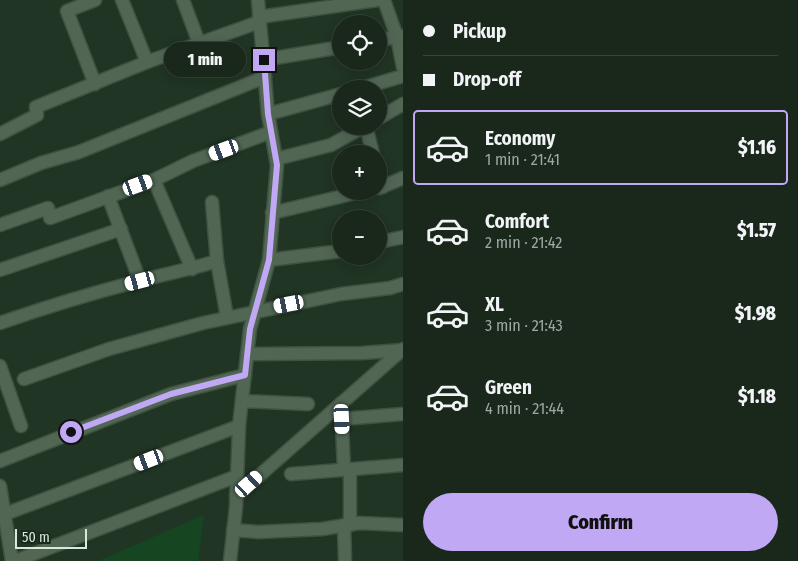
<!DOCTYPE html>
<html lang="en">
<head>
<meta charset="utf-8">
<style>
  :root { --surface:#19281b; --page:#263428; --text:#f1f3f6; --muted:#9fa6a3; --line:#37443a; --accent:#c0a8f4 }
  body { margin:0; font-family:"Fira Sans Condensed",sans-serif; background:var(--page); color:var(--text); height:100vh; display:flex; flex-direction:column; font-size:19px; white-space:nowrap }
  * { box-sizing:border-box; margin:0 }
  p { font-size:16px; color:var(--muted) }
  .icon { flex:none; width:28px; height:28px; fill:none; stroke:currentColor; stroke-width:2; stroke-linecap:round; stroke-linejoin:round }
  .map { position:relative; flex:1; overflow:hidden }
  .sheet { display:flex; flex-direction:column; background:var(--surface); width:395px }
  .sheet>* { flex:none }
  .banner { display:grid; align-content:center; height:110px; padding:0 20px; background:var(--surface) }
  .buttons { position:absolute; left:332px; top:15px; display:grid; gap:10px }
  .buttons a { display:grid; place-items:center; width:55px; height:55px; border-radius:50%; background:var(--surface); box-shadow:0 2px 12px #0003,0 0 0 1px var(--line); font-size:25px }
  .scale { position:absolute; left:15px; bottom:12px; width:72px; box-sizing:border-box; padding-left:5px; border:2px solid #dbe8dc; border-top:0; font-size:14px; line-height:18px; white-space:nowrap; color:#dbe8dc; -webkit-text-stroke:4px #172b1a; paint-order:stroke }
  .end { position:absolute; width:22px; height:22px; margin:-11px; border:6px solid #c0a8f4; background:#111; box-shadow:0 0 0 2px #111 }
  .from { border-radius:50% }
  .bubble { position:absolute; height:35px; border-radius:18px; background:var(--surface); box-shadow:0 2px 12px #0003,0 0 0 1px var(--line); font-size:16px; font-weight:800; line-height:35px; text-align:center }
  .car { position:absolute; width:15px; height:30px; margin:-15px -8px; border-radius:6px; box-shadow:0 0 4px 1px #0007; background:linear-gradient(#fff 24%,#345 0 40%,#fff 0 76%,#345 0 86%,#fff 0) }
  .banner b { display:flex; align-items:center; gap:18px; height:48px; font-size:19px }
  .banner b+b { border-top:1px solid var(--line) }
  .banner i { width:12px; height:12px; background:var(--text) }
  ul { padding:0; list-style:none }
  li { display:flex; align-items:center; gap:15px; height:75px; margin:0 10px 8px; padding:0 10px; border:2px solid transparent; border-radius:5px }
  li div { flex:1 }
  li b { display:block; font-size:19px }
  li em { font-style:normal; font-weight:800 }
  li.selected { border-color:var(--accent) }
  li>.icon { width:45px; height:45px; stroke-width:1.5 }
  .cta { display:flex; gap:10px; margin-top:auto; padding:10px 20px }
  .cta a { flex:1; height:58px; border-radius:30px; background:var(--accent); color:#111; font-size:20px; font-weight:800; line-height:58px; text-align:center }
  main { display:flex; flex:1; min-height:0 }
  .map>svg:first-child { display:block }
</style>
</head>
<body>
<main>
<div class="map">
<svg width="403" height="561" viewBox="0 0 403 561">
  <rect width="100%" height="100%" fill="#213524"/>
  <!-- green -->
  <polygon fill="#164521" points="204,515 198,561 98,561"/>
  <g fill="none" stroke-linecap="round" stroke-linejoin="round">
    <defs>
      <g id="minor">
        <polyline points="95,0 67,11 95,84"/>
        <polyline points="122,0 147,62"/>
        <polyline points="183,0 199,43"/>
        <polyline points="384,0 397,37 403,67"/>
        <polyline points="259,17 377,0"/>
        <polyline points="379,40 403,36"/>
        <polyline points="263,60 341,47"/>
        <polyline points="359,89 403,76"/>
        <polyline points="268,114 341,94"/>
        <polyline points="379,118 403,104"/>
        <polyline points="366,126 373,154"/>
        <polyline points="0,134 37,115 36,107 147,62 259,22"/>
        <polyline points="276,159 331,145 365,126"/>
        <polyline points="379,172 383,187"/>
        <polyline points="0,180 41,163 79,152 265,77"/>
        <polyline points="154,180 192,269"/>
        <polyline points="379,188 403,178"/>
        <polyline points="108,196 140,281"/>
        <polyline points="212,202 217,261 227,317"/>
        <polyline points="272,213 364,191"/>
        <polyline points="0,225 48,208 50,218 154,180 193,161 271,132"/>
        <polyline points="379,242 403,237"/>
        <polyline points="269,260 341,251"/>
        <polyline points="0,270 121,229"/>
        <path d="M0,323C46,307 92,293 139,281C165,274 191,269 217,261"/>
        <polyline points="247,354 362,353 403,350"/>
        <polyline points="0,366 21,426"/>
        <polyline points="24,379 109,349 203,323 341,294 390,288 403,284"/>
        <polyline points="242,401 308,404"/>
        <polyline points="341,403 344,469"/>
        <polyline points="342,419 403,414"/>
        <polyline points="0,461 171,394 245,375"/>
        <polyline points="291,474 403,465"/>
        <polyline points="0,486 12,561"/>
        <polyline points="236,496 403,349"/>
        <polyline points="5,514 239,426"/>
        <polyline points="344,525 345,561"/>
        <polyline points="350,525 350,469"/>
        <polyline points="233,530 258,532 322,529 359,523 403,525"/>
        <polyline points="15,561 237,476"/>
        <polyline points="230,561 236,507 239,426 250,329 269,260 277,165 268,114 258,0"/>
      </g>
    </defs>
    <!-- minor casing -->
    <use href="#minor" stroke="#405142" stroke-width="15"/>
    <!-- minor -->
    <use href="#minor" stroke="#516754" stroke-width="12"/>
  </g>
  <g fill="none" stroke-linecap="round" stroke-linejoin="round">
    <!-- route -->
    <polyline stroke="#c0a8f4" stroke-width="6" points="71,432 171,394 245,375 250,329 269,260 277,165 268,114 264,60"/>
  </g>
</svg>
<div class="buttons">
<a><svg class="icon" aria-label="locate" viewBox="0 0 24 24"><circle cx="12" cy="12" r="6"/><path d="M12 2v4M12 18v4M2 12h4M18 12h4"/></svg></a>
<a><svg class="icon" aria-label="layers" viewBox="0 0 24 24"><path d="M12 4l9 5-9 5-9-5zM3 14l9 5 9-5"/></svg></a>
<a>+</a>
<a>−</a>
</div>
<div class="scale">50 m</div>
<i class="end from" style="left:71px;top:432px"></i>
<i class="end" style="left:264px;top:60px"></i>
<div class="bubble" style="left:164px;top:42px;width:82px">1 min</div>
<i class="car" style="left:224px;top:150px;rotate:250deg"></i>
<i class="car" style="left:138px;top:185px;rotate:70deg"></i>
<i class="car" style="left:140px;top:281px;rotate:255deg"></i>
<i class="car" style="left:289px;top:304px;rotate:259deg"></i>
<i class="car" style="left:342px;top:419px;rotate:177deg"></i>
<i class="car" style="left:149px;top:460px;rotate:249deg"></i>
<i class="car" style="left:249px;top:484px;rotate:48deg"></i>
</div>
<section class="sheet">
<div class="banner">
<b><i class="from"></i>Pickup</b>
<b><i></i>Drop-off</b>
</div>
<ul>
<li class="selected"><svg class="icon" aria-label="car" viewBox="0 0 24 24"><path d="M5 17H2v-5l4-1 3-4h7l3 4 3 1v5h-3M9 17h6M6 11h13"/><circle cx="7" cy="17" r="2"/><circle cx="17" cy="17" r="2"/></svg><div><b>Economy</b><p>1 min · 21:41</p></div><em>$1.16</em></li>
<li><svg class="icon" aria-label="car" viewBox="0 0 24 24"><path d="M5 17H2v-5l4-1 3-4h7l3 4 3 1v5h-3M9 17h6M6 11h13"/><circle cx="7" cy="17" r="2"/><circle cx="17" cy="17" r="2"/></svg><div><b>Comfort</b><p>2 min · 21:42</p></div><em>$1.57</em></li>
<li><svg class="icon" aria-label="car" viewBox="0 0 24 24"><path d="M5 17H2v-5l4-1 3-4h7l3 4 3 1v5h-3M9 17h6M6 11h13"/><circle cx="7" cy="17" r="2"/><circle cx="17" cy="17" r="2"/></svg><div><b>XL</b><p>3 min · 21:43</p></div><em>$1.98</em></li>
<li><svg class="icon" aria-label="car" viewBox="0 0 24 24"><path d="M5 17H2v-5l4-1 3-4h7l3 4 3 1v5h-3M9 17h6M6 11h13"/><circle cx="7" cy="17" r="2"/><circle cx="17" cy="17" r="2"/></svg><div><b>Green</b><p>4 min · 21:44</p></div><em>$1.18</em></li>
</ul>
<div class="cta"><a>Confirm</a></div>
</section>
</main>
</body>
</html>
